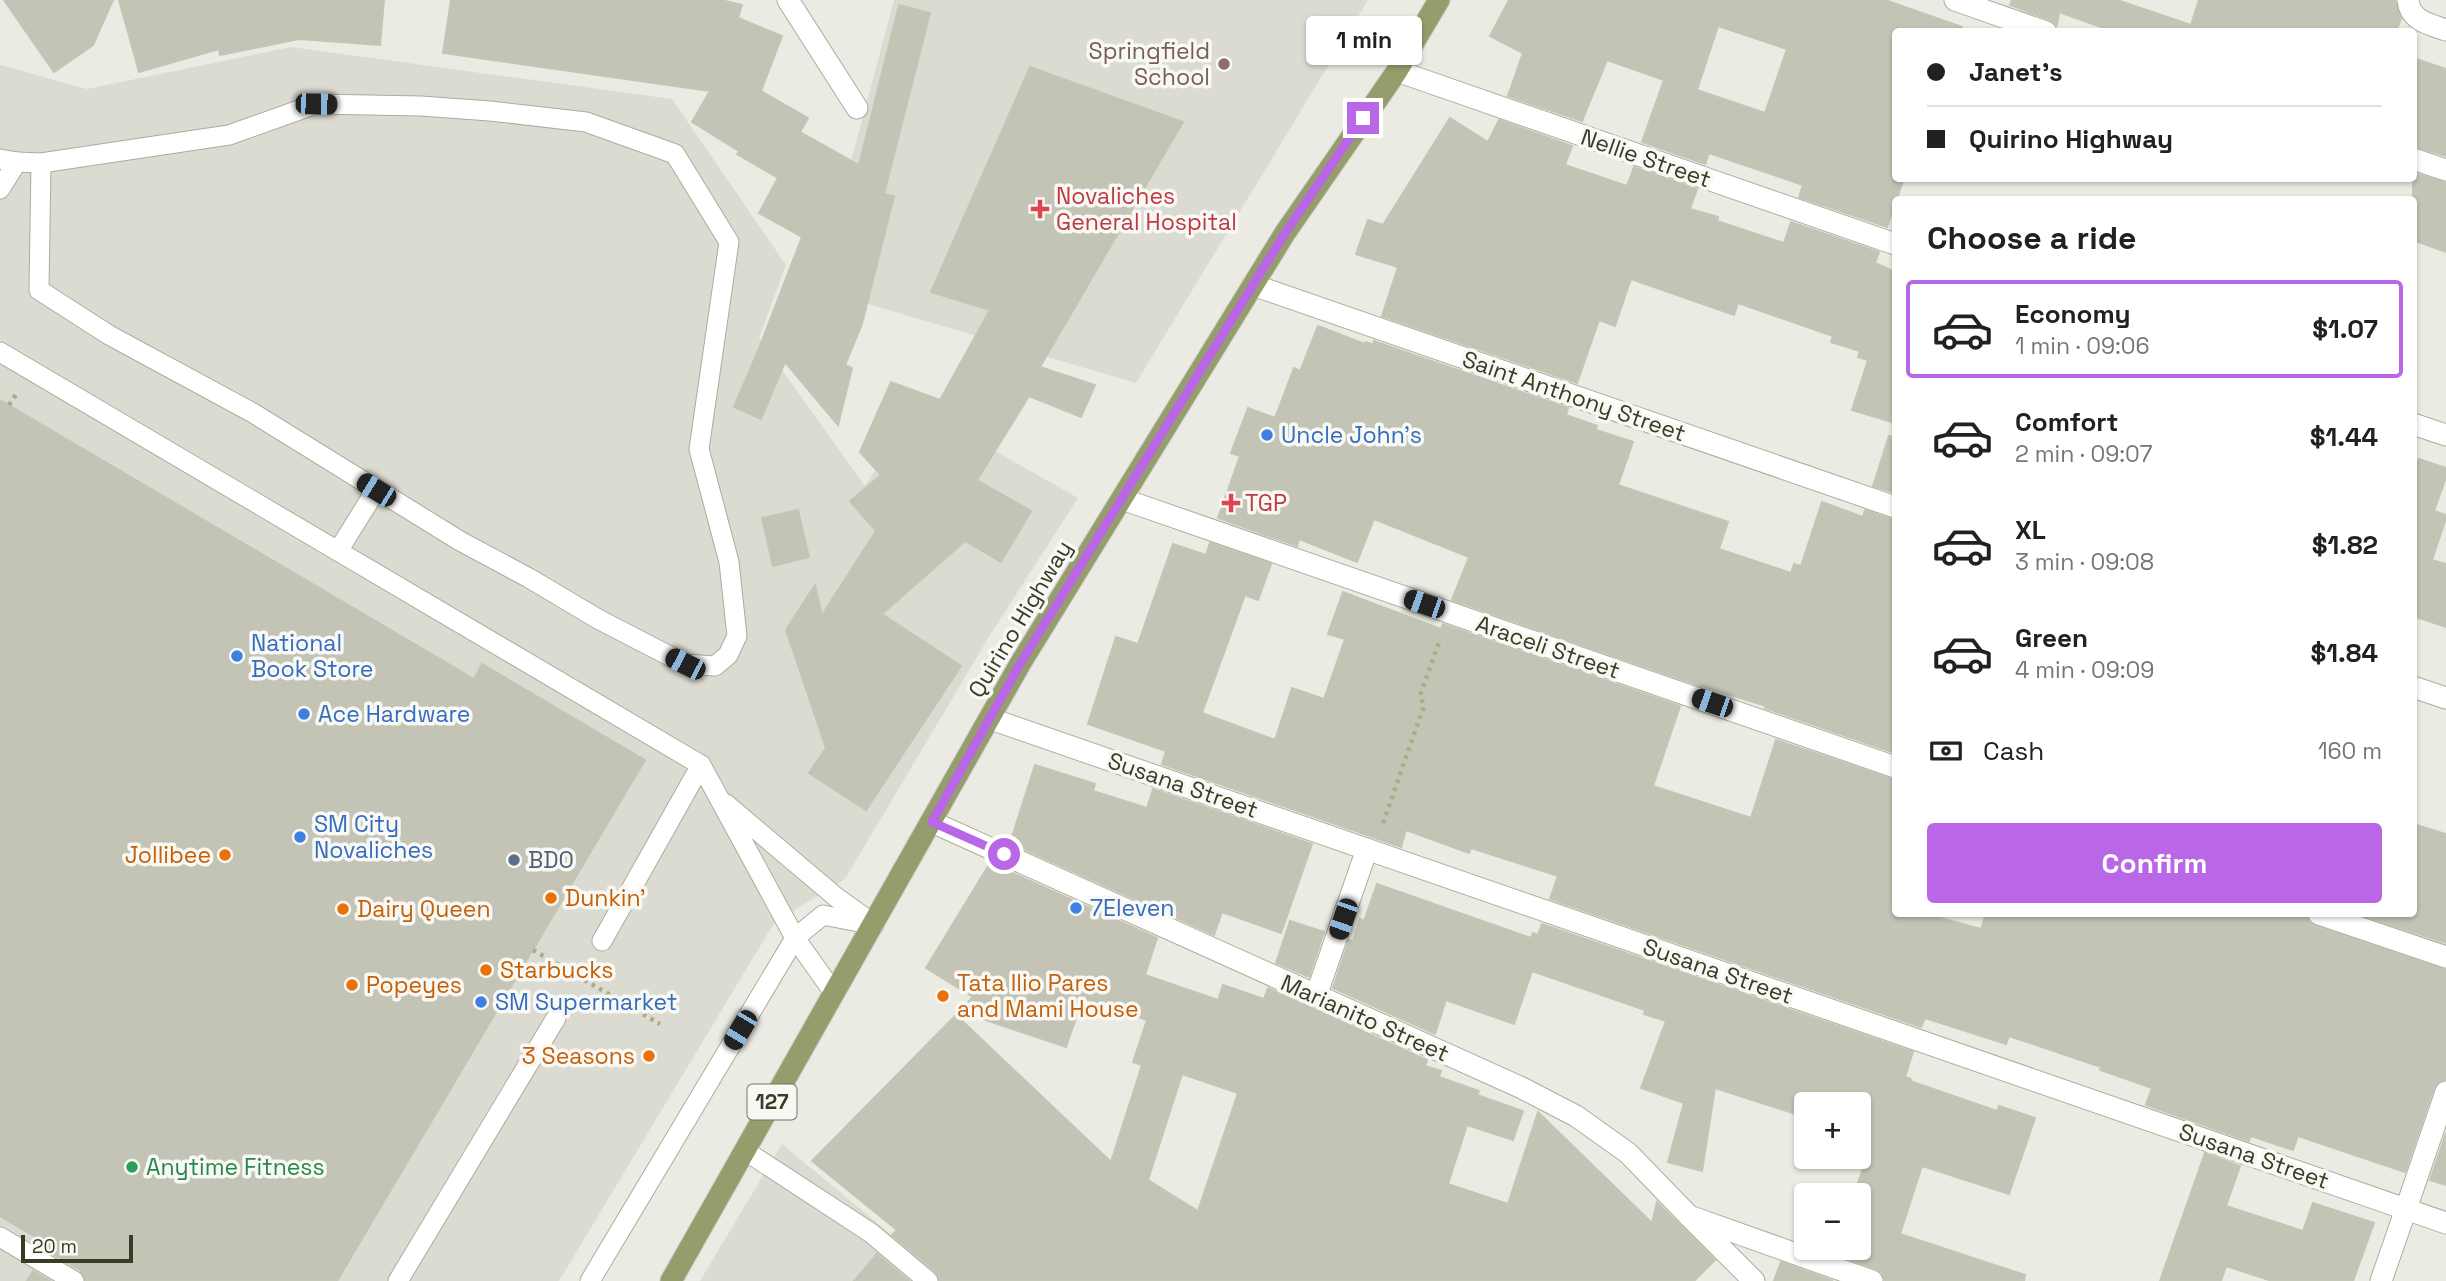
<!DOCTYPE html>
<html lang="en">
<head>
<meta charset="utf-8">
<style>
  :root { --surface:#fff; --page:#f6f6f6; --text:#202124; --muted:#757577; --line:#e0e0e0; --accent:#b967e6 }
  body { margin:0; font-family:"Space Grotesk",sans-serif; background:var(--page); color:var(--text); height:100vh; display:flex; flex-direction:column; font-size:26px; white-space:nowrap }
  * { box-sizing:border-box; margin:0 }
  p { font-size:23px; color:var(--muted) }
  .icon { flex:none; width:38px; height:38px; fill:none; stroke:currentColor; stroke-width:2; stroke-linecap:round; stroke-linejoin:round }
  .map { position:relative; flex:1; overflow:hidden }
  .drawer { position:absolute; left:1892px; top:196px; width:525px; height:721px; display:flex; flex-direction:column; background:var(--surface); border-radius:7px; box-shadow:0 2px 5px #0004 }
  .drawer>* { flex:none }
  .top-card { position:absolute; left:1892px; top:28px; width:525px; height:154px; border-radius:7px; box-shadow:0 2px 5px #0004; display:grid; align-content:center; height:154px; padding:0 35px; background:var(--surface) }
  .fabs { position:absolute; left:1794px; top:1092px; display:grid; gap:14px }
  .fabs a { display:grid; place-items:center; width:77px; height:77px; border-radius:7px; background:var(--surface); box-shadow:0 2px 5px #0004; font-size:35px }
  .scale { position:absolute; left:21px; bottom:18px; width:112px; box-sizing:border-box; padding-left:7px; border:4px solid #393c24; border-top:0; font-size:19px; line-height:24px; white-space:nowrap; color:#393c24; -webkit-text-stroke:5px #f8f8f4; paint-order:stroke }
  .end { position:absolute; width:32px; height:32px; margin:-16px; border:9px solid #b967e6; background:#fff; box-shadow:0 0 0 4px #fff }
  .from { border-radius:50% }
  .bubble { position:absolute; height:49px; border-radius:7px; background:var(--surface); box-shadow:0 2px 5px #0004; font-size:23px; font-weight:700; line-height:49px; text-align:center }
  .car { position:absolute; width:21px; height:42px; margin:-21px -10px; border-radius:9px; box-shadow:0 0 5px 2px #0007; background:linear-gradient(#222 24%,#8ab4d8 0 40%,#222 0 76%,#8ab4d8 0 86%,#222 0) }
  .top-card b { display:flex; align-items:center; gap:24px; height:66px; font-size:26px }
  .top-card b+b { border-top:2px solid var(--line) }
  .top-card i { width:18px; height:18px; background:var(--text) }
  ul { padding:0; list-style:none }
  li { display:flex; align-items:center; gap:21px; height:98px; margin:0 14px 10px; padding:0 21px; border:4px solid transparent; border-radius:7px }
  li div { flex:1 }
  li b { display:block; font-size:26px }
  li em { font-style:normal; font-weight:700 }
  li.on { border-color:var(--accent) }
  li>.icon { width:63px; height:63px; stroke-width:1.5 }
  h2 { padding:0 35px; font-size:32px; line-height:84px }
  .pay { display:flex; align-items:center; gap:18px; height:77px; padding:0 35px; font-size:26px }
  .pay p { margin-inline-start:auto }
  .primary-button { display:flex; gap:14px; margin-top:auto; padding:14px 35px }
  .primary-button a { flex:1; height:80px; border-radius:7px; background:var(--accent); color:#fff; font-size:28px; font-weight:700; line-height:80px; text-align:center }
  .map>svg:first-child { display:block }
</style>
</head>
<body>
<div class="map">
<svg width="2446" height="1281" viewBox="0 0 2446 1281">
  <rect width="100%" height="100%" fill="#ecebe3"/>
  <!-- built -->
  <g fill="#dbdbd2">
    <polygon points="894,0 1368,0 1136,383 817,289"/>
    <polygon points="291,47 672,99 786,265 759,338 865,486 918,407 1078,498 990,635 845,879 774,923 559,1281 0,1281 0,65 87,89"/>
    <polygon points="782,1144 947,1281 700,1281"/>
  </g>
  <!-- building -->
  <g fill="#c3c3b6" stroke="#c5c5b6" stroke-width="2" fill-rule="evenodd">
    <polygon points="4,0 113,0 93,45 54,72"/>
    <polygon points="119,0 384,0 380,45 299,39 220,55 219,49 139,72"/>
    <polygon points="451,0 721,0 742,5 738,18 782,36 761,91 808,118 800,132 859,165 899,5 930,13 884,194 894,196 862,324 845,365 852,368 838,425 785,362 761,419 734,407 760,346 802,237 759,213 778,178 737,154 739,151 692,122 710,91 443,53"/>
    <path d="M1509,0H1885L1962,27V32H1895V178H1904L1887,227L1799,197L1803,185L1709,153L1705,164L1642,142L1664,80L1607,60L1582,121L1508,96L1523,53L1490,36ZM1718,26L1787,49L1765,113L1697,90Z"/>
    <polygon points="2012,0 2117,0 2191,25 2199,0 2395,0 2401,19 2396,32 2115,32 2059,12 2057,25 2050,20 2010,5"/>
    <polygon points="2413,58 2446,69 2446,156 2413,146"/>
    <polygon points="1030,67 1183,122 1040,367 1095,385 1081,417 1029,396 977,480 1031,511 1001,562 965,541 882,614 961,666 866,810 809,773 826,748 786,630 815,585 822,615 876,531 850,501 881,475 860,452 891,382 940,400 990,310 931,292"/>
    <polygon points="1450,118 1488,142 1499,120 1572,146 1565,165 1627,186 1634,167 1697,189 1690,209 1718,217 1717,221 1784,243 1791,222 1879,252 1875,263 1895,272 1895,423 1852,410 1868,360 1858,357 1860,351 1831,342 1833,336 1738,303 1734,315 1631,279 1615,326 1599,320 1577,383 1382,316 1398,267 1356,254 1368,220 1383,225"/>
    <polygon points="2413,173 2446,183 2446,252 2413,240"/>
    <polygon points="1318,326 1365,344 1366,342 1373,345 1374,341 1568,408 1566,415 1597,426 1596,430 1633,442 1618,485 1728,522 1719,549 1791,573 1794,564 1801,566 1822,502 1863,517 1865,510 1895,520 1895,753 1765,708 1766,706 1689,682 1452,600 1469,557 1374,519 1357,562 1299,539 1297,546 1218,518 1240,456 1231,453 1248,408 1275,418 1294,368 1300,371"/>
    <polygon points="0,400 474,679 482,664 645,760 337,1281 86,1281 80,1270 46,1250 49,1245 0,1216"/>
    <polygon points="1889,436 1895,437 1895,493 1873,486"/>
    <polygon points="2419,459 2446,468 2446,477 2434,511 2446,515 2446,518 2432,560 2446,564 2446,627 2413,616 2413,474"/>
    <polygon points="798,510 809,557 773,566 762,518"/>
    <polygon points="1210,543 1271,564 1258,600 1245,595 1202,713 1275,740 1292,688 1324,699 1345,639 1328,634 1343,592 1441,629 1443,624 1680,706 1653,786 1751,818 1776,740 1895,780 1895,914 1926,914 1981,929 1986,914 2306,914 2309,922 2315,926 2446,970 2446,1079 2438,1082 2434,1088 2405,1172 2298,1136 2293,1150 2251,1136 2249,1141 2146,1105 2152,1088 2100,1070 2101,1067 2009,1036 2006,1044 1925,1018 1921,1027 1550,899 1558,876 1471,848 1469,853 1406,830 1401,847 1162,764 1166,751 1088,724 1116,637 1138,644 1173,544 1206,555"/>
    <polygon points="1035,765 1095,784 1093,791 1147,808 1153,789 1312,844 1281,933 1222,912 1214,935 1010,843"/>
    <polygon points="2413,824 2446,834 2446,943 2358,914 2413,914"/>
    <path d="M990,863L1157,938L1145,975L1218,1000L1223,985L1264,999L1268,988L1427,1060L1425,1066L1441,1071L1439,1077L1479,1091L1477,1095L1523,1111L1513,1140L1467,1125L1448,1184L1508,1204L1538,1112L1652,1223L1657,1202L1715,1260L1694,1281H940L936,1272L892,1235L897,1230L812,1161L956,1015L1111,1162L1142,1065L1133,1062L1147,1020L1083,998L1066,1047L959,1011L973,997L926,968ZM1182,1074L1238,1093L1198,1211L1148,1180Z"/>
    <polygon points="1377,884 1531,938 1533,933 1538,935 1542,924 1913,1052 1905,1077 1911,1079 1910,1081 1997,1111 1999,1106 2035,1118 2009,1194 1922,1166 1900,1234 2025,1275 2024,1281 1885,1281 1882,1273 1876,1269 1818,1248 1858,1248 1858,1195 1854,1195 1868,1154 1858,1151 1858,1104 1802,1104 1799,1115 1715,1088 1702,1171 1668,1162 1684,1103 1641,1088 1666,1021 1644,1014 1645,1010 1532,971 1514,1024 1446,1000 1435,1034 1333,988 1349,940 1353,941 1360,919 1364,921"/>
    <polygon points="1290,921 1324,932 1309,977 1276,963"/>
    <polygon points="2446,1133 2446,1185 2430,1180"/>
    <polygon points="2205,1153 2240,1166 2226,1206 2303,1231 2313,1203 2374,1223 2353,1281 2272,1281 2226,1266 2221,1281 2160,1281"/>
    <polygon points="877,1254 909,1281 854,1281"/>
    <polygon points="1781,1262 1833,1281 1774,1281"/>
    <polygon points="33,1271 50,1281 27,1281"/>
  </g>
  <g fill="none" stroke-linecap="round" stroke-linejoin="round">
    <defs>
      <g id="lane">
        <polyline points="0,159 17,162 41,163 229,135 316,104 421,106 490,111 586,122 675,154 729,242 699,449 729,562 737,636 728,655 715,666 685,664 598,619 529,578 460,541 253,413 109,335 39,290 41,163"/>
        <polyline points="0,189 17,162"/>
        <polyline points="0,352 701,765 795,938 834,993"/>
        <polyline points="338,551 376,490"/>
        <polyline points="726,804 836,897 868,920"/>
        <polyline points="602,941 701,765"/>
        <polyline points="744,1150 871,1233 928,1281"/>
        <polyline points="0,1237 74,1281"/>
        <polyline points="398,1281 556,1018"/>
        <polyline points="590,1281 795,938 823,915 874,925"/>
      </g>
      <g id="street">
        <polyline points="788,0 857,108"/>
        <polyline points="1955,0 2046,32"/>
        <path d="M2408,0C2410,21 2429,24 2446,30"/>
        <polyline points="1397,71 1895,244"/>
        <polyline points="2413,159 2446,170"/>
        <polyline points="1253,285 1895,507"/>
        <polyline points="2413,424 2446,435"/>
        <polyline points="1122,499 1895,767"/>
        <polyline points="2413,687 2446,698"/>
        <polyline points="2319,914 2446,957"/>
        <polyline points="1316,996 1367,849"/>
        <polyline points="2406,1209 2446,1092"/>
        <polyline points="1689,1216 1754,1281"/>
      </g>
      <g id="secondary">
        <polyline points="991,719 2446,1223"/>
        <polyline points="932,822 1522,1088 1576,1116 1628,1153 1689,1216 1872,1281"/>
        <polyline points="2381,1281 2406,1209"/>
      </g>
      <polyline id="primary" points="671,1281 1020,664 1285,233 1397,71 1439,0"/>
    </defs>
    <!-- lane casing -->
    <use href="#lane" stroke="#acac9e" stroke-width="21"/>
    <!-- street casing -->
    <use href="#street" stroke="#acac9e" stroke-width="23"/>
    <!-- secondary casing -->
    <use href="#secondary" stroke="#adae9a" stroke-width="23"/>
    <!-- primary casing -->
    <use href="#primary" stroke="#c8c8c2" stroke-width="23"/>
    <!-- path -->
    <g stroke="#a9ad87" stroke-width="4.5" stroke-dasharray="3.5 5" stroke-linecap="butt">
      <polyline points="9,405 17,393"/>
      <polyline points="1383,823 1424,706 1420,695 1440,640"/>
      <polyline points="533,950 660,1024"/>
    </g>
    <!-- lane -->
    <use href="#lane" stroke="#fff" stroke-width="19"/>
    <!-- street -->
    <use href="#street" stroke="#fff" stroke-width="21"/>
    <!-- secondary -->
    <use href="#secondary" stroke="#fff" stroke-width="21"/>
    <!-- primary -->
    <use href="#primary" stroke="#969d6c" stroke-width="21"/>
  </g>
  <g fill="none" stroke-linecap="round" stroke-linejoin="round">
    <!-- route -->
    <polyline stroke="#b967e6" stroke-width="9" points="1004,854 932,822 1020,664 1285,233 1363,118"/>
  </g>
  <!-- markers -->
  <circle fill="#8d6e63" stroke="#f8f8f4" stroke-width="2.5" cx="1224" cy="64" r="7"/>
  <g fill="#e0444e" stroke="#f8f8f4" stroke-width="2.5">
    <path d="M1036.5 198.5h7v7h7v7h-7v7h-7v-7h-7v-7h7z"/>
    <path d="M1227.5 492.5h7v7h7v7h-7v7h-7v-7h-7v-7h7z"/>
  </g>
  <g fill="#3f7fe0" stroke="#f8f8f4" stroke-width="2.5">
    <circle cx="1267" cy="435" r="7"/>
    <circle cx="237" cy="656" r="7"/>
    <circle cx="304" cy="714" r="7"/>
    <circle cx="300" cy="837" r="7"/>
    <circle cx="1076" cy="908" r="7"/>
    <circle cx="481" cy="1002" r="7"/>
  </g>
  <g fill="#e8710a" stroke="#f8f8f4" stroke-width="2.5">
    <circle cx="225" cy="855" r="7"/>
    <circle cx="551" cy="898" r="7"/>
    <circle cx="343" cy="909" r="7"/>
    <circle cx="486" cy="970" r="7"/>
    <circle cx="352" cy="985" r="7"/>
    <circle cx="943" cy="996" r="7"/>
    <circle cx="649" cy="1056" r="7"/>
  </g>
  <circle fill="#5c6f8a" stroke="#f8f8f4" stroke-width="2.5" cx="514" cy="860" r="7"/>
  <circle fill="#2e9e5b" stroke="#f8f8f4" stroke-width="2.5" cx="132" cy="1167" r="7"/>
  <g text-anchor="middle" stroke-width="7" stroke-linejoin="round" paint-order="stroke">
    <!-- shield labels -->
    <rect fill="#f8f8f4" stroke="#727462" stroke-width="2" x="747.5" y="1084.5" width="49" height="35" rx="5"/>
    <g font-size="21" font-weight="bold" fill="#393c24">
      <text x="772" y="1109">127</text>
    </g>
    <!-- education labels -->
    <g font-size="23" fill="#785e54" stroke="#f8f8f4" text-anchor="end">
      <text x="1210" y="59">Springfield<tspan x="1210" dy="26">School</tspan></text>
    </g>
    <!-- street labels -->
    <g font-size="23" fill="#393c24" stroke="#f8f8f4">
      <text transform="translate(1646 158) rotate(19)" y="8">Nellie Street</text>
      <text transform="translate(1574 396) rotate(19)" y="8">Saint Anthony Street</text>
      <text transform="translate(1020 619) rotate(-59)" y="8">Quirino Highway</text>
      <text transform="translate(1548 647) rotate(19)" y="8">Araceli Street</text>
      <text transform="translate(1183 785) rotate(19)" y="8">Susana Street</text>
      <text transform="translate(1718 971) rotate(19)" y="8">Susana Street</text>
      <text transform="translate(1365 1018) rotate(24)" y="8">Marianito Street</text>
      <text transform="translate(2254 1156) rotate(19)" y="8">Susana Street</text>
    </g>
    <!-- health labels -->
    <g font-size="23" fill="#be3a42" stroke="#f8f8f4" text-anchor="start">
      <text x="1056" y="204">Novaliches<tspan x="1056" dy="26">General Hospital</tspan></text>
      <text x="1245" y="511">TGP</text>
    </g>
    <!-- shop labels -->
    <g font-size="23" fill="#366cbe" stroke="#f8f8f4" text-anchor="start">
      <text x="1281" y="443">Uncle John's</text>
      <text x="251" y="651">National<tspan x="251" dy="26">Book Store</tspan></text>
      <text x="318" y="722">Ace Hardware</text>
      <text x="314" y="832">SM City<tspan x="314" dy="26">Novaliches</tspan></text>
      <text x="1090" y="916">7Eleven</text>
      <text x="495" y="1010">SM Supermarket</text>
    </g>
    <!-- food labels -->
    <g font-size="23" fill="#c56008" stroke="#f8f8f4" text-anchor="start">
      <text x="211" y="863" text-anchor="end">Jollibee</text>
      <text x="565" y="906">Dunkin'</text>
      <text x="357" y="917">Dairy Queen</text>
      <text x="500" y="978">Starbucks</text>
      <text x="957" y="991">Tata Ilio Pares<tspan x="957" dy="26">and Mami House</tspan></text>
      <text x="366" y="993">Popeyes</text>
      <text x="635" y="1064" text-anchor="end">3 Seasons</text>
    </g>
    <!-- service labels -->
    <g font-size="23" fill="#4e5e75" stroke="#f8f8f4" text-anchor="start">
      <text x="528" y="868">BDO</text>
    </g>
    <!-- leisure labels -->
    <g font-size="23" fill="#27864d" stroke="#f8f8f4" text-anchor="start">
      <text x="146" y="1175">Anytime Fitness</text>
    </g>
  </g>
</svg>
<div class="fabs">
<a>+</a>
<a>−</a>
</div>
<div class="scale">20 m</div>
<i class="end from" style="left:1004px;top:854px"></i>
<i class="end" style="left:1363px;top:118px"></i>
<div class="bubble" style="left:1306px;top:16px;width:116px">1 min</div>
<i class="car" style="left:316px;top:104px;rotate:91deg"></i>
<i class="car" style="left:376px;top:490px;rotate:302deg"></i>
<i class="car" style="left:1424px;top:604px;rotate:289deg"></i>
<i class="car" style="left:685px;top:664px;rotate:297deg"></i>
<i class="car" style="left:1712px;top:703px;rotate:289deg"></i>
<i class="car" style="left:1343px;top:919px;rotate:199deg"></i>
<i class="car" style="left:740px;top:1030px;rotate:211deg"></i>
<div class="top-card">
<b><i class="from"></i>Janet's</b>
<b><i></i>Quirino Highway</b>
</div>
<section class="drawer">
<h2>Choose a ride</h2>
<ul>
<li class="on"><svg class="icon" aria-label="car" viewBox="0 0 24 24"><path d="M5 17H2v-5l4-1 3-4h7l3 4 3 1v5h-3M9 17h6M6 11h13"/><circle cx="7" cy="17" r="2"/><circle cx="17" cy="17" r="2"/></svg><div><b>Economy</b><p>1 min · 09:06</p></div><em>$1.07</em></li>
<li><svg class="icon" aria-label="car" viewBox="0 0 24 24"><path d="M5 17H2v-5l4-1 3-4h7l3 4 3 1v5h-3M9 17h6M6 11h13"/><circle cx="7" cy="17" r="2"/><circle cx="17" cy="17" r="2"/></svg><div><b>Comfort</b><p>2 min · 09:07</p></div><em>$1.44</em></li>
<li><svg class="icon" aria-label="car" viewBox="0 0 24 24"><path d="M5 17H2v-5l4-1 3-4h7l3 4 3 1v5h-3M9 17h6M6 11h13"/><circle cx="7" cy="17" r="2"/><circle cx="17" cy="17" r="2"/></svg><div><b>XL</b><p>3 min · 09:08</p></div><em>$1.82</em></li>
<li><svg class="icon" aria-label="car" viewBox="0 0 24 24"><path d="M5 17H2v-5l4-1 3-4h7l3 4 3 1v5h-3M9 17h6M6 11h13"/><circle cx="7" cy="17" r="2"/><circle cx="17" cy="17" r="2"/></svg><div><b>Green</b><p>4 min · 09:09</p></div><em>$1.84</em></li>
</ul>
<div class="pay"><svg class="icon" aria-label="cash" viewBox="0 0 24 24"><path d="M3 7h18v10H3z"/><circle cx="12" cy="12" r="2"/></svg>Cash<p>160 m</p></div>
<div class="primary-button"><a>Confirm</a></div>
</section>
</div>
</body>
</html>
